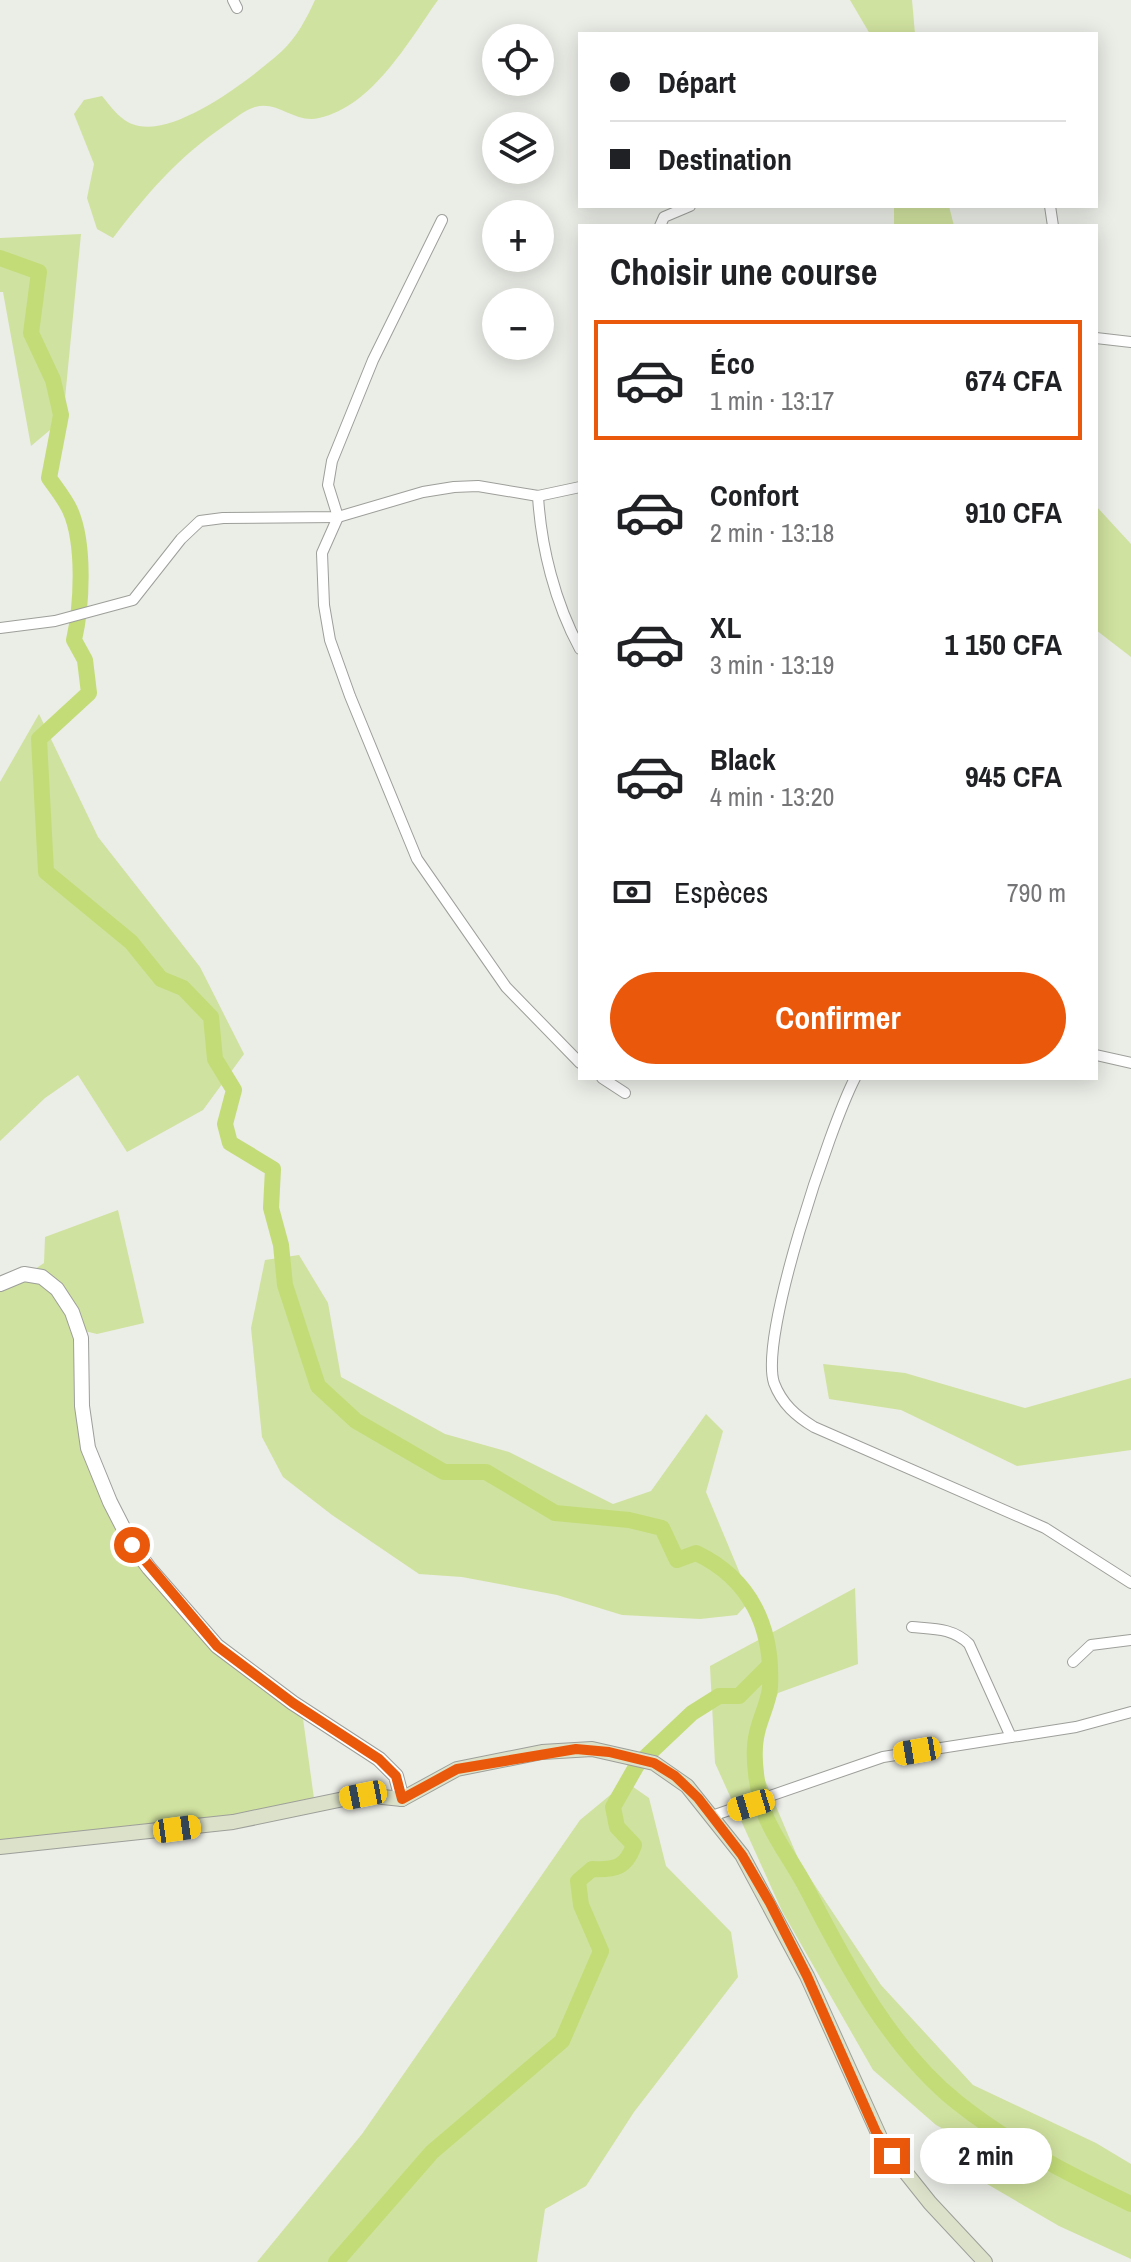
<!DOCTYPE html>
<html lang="fr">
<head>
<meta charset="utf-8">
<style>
  :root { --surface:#fff; --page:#f2f2f2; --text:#202124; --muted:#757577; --line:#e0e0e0; --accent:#ea580c }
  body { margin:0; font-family:"Archivo Narrow",sans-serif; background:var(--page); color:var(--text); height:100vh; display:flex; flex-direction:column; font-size:30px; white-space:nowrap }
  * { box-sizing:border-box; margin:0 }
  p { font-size:26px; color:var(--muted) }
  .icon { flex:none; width:44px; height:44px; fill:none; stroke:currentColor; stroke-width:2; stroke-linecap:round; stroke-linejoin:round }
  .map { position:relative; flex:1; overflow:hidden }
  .details { position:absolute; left:578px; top:224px; width:520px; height:856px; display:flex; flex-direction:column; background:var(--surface); border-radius:0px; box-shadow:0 4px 20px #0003 }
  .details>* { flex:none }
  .banner { position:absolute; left:578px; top:32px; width:520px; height:176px; border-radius:0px; box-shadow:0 4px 20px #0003; display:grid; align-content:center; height:176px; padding:0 32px; background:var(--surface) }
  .tools { position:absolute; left:482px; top:24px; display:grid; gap:16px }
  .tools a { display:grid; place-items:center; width:72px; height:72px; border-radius:50%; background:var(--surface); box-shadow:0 4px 20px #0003; font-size:40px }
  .end { position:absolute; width:36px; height:36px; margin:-18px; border:10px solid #ea580c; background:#fff; box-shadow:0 0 0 4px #fff }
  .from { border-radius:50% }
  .bubble { position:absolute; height:56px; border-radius:28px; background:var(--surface); box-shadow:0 4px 20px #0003; font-size:26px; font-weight:800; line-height:56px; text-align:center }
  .car { position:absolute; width:24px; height:48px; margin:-24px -12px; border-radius:10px; box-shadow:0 0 6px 2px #0007; background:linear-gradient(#f5c518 24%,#345 0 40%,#f5c518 0 76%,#345 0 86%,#f5c518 0) }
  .banner b { display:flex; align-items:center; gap:28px; height:76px; font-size:30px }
  .banner b+b { border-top:2px solid var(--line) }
  .banner i { width:20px; height:20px; background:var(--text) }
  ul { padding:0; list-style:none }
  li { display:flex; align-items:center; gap:24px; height:120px; margin:0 16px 12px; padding:0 16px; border:4px solid transparent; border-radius:0px }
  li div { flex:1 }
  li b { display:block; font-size:30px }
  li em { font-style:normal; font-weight:800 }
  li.selected { border-color:var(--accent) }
  li>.icon { width:72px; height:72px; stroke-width:1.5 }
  h2 { padding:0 32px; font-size:36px; line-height:96px }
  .pay { display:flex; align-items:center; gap:20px; height:88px; padding:0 32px; font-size:30px }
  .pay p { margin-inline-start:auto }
  .button { display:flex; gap:16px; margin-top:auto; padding:16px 32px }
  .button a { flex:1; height:92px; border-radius:48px; background:var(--accent); color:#fff; font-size:32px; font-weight:800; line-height:92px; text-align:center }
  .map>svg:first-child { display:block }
</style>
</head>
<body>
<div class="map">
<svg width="1131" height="2262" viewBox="0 0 1131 2262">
  <rect width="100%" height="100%" fill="#ebede7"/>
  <!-- green -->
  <g fill="#d0e29f">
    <path d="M315,0H438C408,42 373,106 319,118C295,124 278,100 255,107C244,110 233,120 224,126C178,157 146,195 113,238L97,229L87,198L94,164L74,114L84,100L102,96C112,108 122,123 139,126C179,134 252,78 282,51C296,38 307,18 315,0Z"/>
    <polygon points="850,0 912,0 915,34 870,34"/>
    <polygon points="894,206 949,206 954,226 894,226"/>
    <polygon points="81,234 63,419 31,446 3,292 0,292 0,238"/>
    <polygon points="1096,506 1131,544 1131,657 1096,630"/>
    <polygon points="39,714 98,837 200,967 244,1054 203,1110 127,1152 78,1075 45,1098 0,1141 0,782"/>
    <polygon points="118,1210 144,1323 97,1334 76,1329 81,1431 127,1535 211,1636 301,1704 315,1806 243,1826 0,1853 0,1279 32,1271 44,1263 45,1237"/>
    <polygon points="299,1255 328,1303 341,1377 445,1434 509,1452 613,1504 651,1491 706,1414 723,1431 706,1492 751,1600 737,1615 700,1619 622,1615 557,1595 462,1577 419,1574 332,1515 283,1477 262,1437 251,1328 265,1260"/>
    <polygon points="823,1364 905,1373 1025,1408 1131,1378 1131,1450 1017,1466 901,1410 829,1399"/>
    <polygon points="855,1588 858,1664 778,1693 753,1752 800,1863 881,1985 973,2085 1096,2143 1131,2164 1131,2259 1059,2226 987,2184 980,2149 936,2125 873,2070 782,1911 715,1763 710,1666"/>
    <polygon points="626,1782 649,1798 666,1866 731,1932 738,1977 634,2112 586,2186 545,2209 537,2262 257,2262 362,2134 580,1820"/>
  </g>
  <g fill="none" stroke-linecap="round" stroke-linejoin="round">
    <!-- river -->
    <g stroke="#c3dc78" stroke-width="16">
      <path d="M0,258L39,272L31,333L53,380L61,415L49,478C56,488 65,499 70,510C85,543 82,605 74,640L85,660L89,693L39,739L46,872L131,942L161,979L183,988L211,1017L215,1059L234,1090L225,1124L230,1143L273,1169L271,1208L281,1245L285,1285L318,1386L356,1421L444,1472H486L555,1513L629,1520L662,1528L677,1560L696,1553C751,1579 773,1628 770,1687C769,1702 760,1718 757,1733C751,1757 758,1795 766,1817C776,1841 796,1867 808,1891C846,1965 892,2051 958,2103C1011,2145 1070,2175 1131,2204"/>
      <path d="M336,2262L432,2152L562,2041L601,1951L581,1905L578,1881L592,1869C615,1870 626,1868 634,1845L617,1827L613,1807L637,1765L692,1713L719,1696H739L769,1666"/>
    </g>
    <defs>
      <g id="minor">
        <polyline points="233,0 237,8"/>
        <polyline points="1050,206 1053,226"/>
        <polyline points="442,220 373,360 332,461 328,485 338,517 322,553 324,605 330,640 350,696 417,859 506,987 580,1063"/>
        <polyline points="660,226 664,217 690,206"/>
        <polyline points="1096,338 1131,342"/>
        <path d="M538,496C541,547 555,603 580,649"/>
        <polyline points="0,628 55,621 133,600 181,539 200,521 223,518 338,517 423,492 454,487 478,486 538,496 580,487"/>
        <polyline points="1096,1055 1131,1063"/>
        <polyline points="602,1078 625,1093"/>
        <path d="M855,1078C830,1127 759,1336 774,1383C782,1404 796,1416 814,1427L1045,1528L1131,1583"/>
        <path d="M912,1627C934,1629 953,1628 969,1644L1011,1737"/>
        <polyline points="1073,1662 1091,1645 1131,1640"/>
        <polyline points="712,1816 883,1757 1076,1727 1131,1712"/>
      </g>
      <polyline id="tertiary" points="0,1284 24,1274 42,1277 57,1289 72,1312 81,1338 82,1406 88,1448 110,1502 132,1545 149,1568 217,1646 293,1703 379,1759 396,1776 402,1799"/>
      <polyline id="secondary" points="0,1847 233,1822 363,1795 402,1799 457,1769 542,1752 592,1749 654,1763 687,1786 742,1855 807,1976 883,2144 930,2203 985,2262"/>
    </defs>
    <!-- minor casing -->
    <use href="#minor" stroke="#9d9f9a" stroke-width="12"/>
    <!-- tertiary casing -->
    <use href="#tertiary" stroke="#9d9f9a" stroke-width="16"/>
    <!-- secondary casing -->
    <use href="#secondary" stroke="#9d9f9a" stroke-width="16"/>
    <!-- minor -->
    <use href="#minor" stroke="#fff" stroke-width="10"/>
    <!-- tertiary -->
    <use href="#tertiary" stroke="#fff" stroke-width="14"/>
    <!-- secondary -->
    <use href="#secondary" stroke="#dce2c9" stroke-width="14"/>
  </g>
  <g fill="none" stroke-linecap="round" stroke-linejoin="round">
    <!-- route -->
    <polyline stroke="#ea580c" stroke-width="10" points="132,1545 217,1646 293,1703 379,1759 396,1776 402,1799 457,1769 576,1749 609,1752 654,1763 675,1776 698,1798 742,1855 770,1903 807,1976 876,2132 892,2156"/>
  </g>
</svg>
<div class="tools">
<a><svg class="icon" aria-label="locate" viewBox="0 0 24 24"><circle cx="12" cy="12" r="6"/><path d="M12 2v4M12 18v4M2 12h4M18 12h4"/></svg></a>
<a><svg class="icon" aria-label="layers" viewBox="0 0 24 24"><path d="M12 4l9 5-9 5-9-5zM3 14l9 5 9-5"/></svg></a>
<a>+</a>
<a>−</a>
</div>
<i class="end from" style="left:132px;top:1545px"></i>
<i class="end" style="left:892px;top:2156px"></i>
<div class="bubble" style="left:920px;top:2128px;width:132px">2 min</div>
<i class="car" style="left:917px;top:1751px;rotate:260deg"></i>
<i class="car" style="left:363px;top:1795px;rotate:259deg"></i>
<i class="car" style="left:751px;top:1805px;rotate:253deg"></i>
<i class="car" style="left:177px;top:1829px;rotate:82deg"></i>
<div class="banner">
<b><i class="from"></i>Départ</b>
<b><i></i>Destination</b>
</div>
<section class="details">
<h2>Choisir une course</h2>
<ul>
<li class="selected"><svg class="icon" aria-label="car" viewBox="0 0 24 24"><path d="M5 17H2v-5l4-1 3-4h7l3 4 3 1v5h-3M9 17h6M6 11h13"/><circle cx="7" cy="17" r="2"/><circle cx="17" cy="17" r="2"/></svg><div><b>Éco</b><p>1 min · 13:17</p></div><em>674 CFA</em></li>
<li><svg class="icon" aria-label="car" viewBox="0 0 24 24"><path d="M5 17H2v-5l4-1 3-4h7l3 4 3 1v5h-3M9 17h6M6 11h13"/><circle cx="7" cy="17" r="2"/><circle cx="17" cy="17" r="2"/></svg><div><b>Confort</b><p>2 min · 13:18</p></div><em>910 CFA</em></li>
<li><svg class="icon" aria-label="car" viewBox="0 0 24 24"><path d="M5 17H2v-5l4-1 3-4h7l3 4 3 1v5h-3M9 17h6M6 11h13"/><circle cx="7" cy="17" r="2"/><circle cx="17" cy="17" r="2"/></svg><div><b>XL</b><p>3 min · 13:19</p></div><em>1 150 CFA</em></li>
<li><svg class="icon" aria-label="car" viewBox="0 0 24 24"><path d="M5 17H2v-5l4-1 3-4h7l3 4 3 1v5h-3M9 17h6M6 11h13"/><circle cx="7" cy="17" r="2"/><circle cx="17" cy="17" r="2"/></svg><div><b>Black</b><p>4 min · 13:20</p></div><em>945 CFA</em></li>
</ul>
<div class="pay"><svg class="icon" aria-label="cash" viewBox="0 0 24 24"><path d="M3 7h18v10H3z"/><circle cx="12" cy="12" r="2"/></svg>Espèces<p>790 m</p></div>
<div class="button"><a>Confirmer</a></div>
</section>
</div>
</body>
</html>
